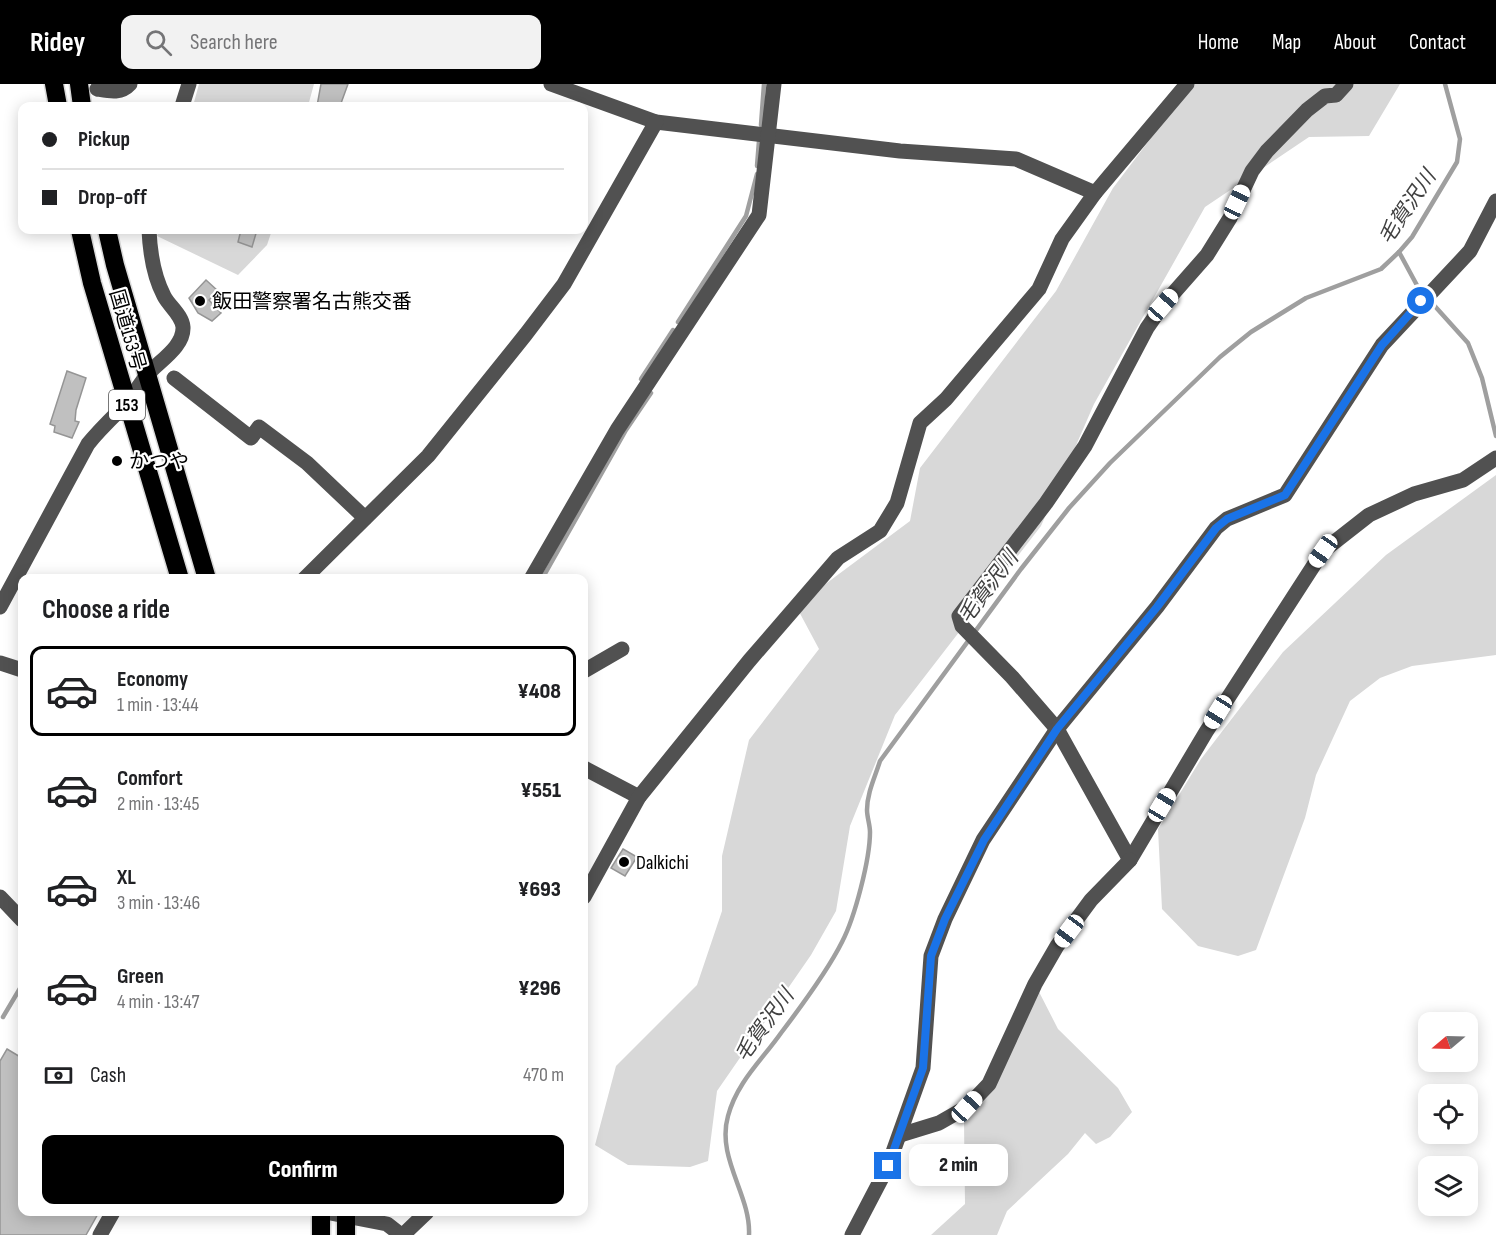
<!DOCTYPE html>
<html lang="en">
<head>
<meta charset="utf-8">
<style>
  :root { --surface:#fff; --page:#f2f2f2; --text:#202124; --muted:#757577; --line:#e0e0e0; --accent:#000 }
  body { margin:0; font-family:"Sofia Sans Condensed","Noto Sans JP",sans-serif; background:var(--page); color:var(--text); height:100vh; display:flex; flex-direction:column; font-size:22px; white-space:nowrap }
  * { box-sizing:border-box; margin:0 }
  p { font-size:20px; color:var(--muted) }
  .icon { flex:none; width:33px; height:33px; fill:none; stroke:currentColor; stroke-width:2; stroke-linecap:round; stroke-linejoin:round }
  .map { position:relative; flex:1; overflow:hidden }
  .drawer { position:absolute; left:18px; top:490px; width:570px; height:642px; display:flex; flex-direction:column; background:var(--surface); border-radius:12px; box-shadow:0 3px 15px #0003 }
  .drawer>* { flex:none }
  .guide { position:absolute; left:18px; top:18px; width:570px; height:132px; border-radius:12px; box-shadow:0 3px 15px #0003; display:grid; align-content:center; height:132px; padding:0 24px; background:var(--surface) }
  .needle { width:39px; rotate:251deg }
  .buttons { position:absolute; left:1418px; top:928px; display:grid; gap:12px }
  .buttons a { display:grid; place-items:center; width:60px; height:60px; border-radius:12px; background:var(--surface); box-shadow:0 3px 15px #0003; font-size:30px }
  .end { position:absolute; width:27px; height:27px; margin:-14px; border:8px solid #1a73e8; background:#fff; box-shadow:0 0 0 3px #fff }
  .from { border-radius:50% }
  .bubble { position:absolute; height:42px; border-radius:12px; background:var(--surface); box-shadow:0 3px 15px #0003; font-size:20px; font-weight:800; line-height:42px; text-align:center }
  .car { position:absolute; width:18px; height:36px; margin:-18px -9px; border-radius:8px; box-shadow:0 0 4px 2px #0007; background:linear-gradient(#fff 24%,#345 0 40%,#fff 0 76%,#345 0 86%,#fff 0) }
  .guide b { display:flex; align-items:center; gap:21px; height:57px; font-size:22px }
  .guide b+b { border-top:2px solid var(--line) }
  .guide i { width:15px; height:15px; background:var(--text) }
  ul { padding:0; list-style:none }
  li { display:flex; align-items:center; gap:18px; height:90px; margin:0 12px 9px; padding:0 12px; border:3px solid transparent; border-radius:12px }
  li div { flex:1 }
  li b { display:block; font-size:22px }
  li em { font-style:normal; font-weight:800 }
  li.active { border-color:var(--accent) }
  li>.icon { width:54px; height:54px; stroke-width:1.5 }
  h2 { padding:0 24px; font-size:27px; line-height:72px }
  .pay { display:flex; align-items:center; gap:15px; height:66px; padding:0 24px; font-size:22px }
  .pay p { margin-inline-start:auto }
  .action { display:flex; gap:12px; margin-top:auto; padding:12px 24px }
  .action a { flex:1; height:69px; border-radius:12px; background:var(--accent); color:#fff; font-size:24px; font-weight:800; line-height:69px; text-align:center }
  header { display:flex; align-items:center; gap:36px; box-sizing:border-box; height:84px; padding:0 30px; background:var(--accent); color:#fff }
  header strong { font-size:28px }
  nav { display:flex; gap:33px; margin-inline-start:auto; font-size:21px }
  .search { width:420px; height:54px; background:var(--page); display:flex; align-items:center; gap:15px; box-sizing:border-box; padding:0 21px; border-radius:12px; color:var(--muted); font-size:22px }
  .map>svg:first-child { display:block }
</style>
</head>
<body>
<header>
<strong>Ridey</strong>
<div class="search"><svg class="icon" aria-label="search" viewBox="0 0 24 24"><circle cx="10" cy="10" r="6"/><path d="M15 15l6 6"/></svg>Search here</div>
<nav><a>Home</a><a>Map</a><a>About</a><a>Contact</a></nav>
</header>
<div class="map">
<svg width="1496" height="1151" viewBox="0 0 1496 1151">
  <rect width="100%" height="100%" fill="#fff"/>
  <!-- green -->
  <g fill="#d8d8d8">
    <polygon points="199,0 314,0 308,22 193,22"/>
    <polygon points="1192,0 1400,0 1369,52 1309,53 1205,123 1094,320 1041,442 895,631 850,742 836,827 811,871 717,1007 708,1077 690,1083 628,1081 595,1061 616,982 697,901 722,827 722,772 749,656 819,565 796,522 910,437 920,384 1056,207 1113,104"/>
    <polygon points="159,146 272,146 267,161 238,191 157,152"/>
    <polygon points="1496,391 1496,571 1412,582 1380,594 1350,617 1316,691 1305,734 1256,866 1238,872 1198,862 1162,825 1158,745 1201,675 1283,568 1386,471"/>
    <polygon points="1035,900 1058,945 1118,1004 1132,1028 1110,1053 1096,1060 1085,1049 1068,1070 1007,1127 997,1151 931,1151 965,1120 964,1038 989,1000"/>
  </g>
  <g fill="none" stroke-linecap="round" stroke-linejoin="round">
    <!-- stream -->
    <g stroke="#9f9f9f" stroke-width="4.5">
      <polyline points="761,41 764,0"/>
      <polyline points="757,82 759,57"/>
      <polyline points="1399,168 1419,205"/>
      <polyline points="1432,219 1468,259 1482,294 1496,352"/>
      <polyline points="678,238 746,132 757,90"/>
      <polyline points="641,295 673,246"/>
      <polyline points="542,495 626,346 651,309"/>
      <polyline points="3,933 22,901"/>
      <path d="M749,1151C751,1111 716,1074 728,1032C737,998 762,976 781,949C800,924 829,884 842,858C855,833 870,775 870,748C870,741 867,733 867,726C867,709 875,693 880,677L1021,485L1069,424L1110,379L1220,273L1251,248L1306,214L1381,185L1399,168L1412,153L1457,78L1460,55L1445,0"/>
    </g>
  </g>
  <!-- building -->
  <g fill="#c0c0c0" stroke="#959595" stroke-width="1.5">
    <polygon points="321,0 348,0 340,22 317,22"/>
    <polygon points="241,146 257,146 252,163 238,158"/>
    <polygon points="206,196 218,207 209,216 221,229 212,237 198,229 189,214"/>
    <polygon points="67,287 86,294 76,326 75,337 79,338 72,354 54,348 55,342 50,340"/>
    <polygon points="623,765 637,773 625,792 611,784"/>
    <polygon points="7,965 22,974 22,1128 99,1128 86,1151 0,1151 0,977"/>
  </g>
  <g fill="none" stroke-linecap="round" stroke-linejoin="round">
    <defs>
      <g id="highway">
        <polyline points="54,0 58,22"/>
        <polyline points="79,0 82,22"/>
        <polyline points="80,146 92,199 180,495"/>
        <polyline points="107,146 115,181 207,495"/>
        <polyline points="321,1151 321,1128"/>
        <polyline points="346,1151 346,1128"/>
      </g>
    </defs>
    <!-- highway casing -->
    <use href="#highway" stroke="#dbdbdb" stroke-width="21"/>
    <!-- minor -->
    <g stroke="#515151" stroke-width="15">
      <polyline points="551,0 656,38 900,67 1016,75 1095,109"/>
      <polyline points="1346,0 1336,11 1325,12 1307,26 1267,67 1252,87 1230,134 1207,171 1163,221 1147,244 1085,362 1046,419 959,532 962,542 1012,593 1057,645 1130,776 1206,648 1323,467 1369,431 1414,410 1463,396 1496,374"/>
      <path d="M97,5C109,7 121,10 130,0"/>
      <polyline points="182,22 189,0"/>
      <polyline points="174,294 251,354 259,343 307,379 365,434"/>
      <polyline points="304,495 428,372 526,250 564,200 656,38"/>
      <polyline points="531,495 617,346 759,131 774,0"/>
      <path d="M0,523L88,360C100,345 113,333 126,320C134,311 140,299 148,290C159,277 184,263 183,243C182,231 169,222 164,212C153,191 150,169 149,146"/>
      <polyline points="0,579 22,586"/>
      <polyline points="584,587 622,565"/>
      <polyline points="584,684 639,713"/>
      <polyline points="0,813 22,836"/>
      <polyline points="584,813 639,713 749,577 838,474 880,447 897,419 920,339 946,315 1039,205 1062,155 1095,109 1187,0"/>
      <polyline points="900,1051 939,1039 967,1023 989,1000 1035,900 1057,862 1091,816 1130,776"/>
      <polyline points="325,1128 387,1140 401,1151"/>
      <polyline points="100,1151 113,1128"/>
      <polyline points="403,1151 427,1128"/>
      <polyline points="852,1151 888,1082 923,984 931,872 945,835 983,756 1057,645 1157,523 1216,444 1227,435 1285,411 1382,261 1470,167 1496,117"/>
    </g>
    <!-- highway -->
    <use href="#highway" stroke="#000" stroke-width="18"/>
  </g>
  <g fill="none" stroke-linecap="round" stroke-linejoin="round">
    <!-- route -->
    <polyline stroke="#1a73e8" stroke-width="8" points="888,1082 923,984 931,872 945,835 984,756 1057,645 1157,523 1216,444 1227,435 1285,411 1382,261 1421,217"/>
  </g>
  <!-- markers -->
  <g fill="#000" stroke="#fff" stroke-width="2">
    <circle cx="200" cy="217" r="6"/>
    <circle cx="117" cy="377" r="6"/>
    <circle cx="624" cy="778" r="6"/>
  </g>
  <g text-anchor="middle" stroke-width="4.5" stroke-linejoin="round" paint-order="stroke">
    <!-- shield labels -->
    <rect fill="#fff" stroke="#4c4c4c" stroke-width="1.5" x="109" y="306" width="36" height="30" rx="4.5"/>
    <g font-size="18" font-weight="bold" fill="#000">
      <text x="127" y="327">153</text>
    </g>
    <!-- poi labels -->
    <g font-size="20" fill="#000" stroke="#fff" text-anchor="start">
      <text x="212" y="224">飯田警察署名古熊交番</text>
      <text x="129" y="384">かつや</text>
      <text x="636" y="785">Dalkichi</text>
    </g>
    <!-- street labels -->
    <g font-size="20" fill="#000" stroke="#fff">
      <text transform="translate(128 246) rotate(74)" y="7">国道153号</text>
    </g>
    <!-- water labels -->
    <g font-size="21" font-style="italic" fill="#404040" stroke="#fff">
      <text transform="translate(1407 123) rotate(-56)" y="7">毛賀沢川</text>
      <text transform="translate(988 503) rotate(-53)" y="7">毛賀沢川</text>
      <text transform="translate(764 941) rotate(-54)" y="7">毛賀沢川</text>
    </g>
  </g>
</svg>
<div class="buttons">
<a><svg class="needle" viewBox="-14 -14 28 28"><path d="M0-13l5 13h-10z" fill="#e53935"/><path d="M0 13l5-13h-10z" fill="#757577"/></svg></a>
<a><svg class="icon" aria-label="locate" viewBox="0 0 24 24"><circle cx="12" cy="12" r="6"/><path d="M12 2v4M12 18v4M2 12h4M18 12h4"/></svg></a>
<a><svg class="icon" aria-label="layers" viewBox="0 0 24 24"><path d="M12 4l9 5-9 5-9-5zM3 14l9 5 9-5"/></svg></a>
</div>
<i class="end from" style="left:1421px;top:217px"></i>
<i class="end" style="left:888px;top:1082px"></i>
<div class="bubble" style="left:909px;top:1060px;width:99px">2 min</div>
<i class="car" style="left:1237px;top:118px;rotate:25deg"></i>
<i class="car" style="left:1163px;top:221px;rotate:41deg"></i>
<i class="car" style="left:1323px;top:467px;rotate:215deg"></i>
<i class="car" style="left:1218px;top:628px;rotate:212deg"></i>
<i class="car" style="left:1162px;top:721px;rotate:31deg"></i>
<i class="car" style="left:1069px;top:847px;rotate:217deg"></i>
<i class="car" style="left:967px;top:1023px;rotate:43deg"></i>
<div class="guide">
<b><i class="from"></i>Pickup</b>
<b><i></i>Drop-off</b>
</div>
<section class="drawer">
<h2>Choose a ride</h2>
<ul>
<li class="active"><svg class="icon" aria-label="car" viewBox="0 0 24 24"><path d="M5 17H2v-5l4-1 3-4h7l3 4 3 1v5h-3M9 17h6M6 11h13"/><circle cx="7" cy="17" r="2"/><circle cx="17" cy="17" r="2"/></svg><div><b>Economy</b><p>1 min · 13:44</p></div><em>¥408</em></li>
<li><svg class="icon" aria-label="car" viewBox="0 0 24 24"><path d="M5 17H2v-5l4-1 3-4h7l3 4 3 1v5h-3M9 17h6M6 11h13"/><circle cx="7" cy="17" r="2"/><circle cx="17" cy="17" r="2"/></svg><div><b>Comfort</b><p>2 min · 13:45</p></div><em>¥551</em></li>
<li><svg class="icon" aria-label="car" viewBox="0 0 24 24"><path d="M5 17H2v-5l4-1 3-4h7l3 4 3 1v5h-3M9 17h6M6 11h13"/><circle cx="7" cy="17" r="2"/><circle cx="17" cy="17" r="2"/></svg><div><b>XL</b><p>3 min · 13:46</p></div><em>¥693</em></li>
<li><svg class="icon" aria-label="car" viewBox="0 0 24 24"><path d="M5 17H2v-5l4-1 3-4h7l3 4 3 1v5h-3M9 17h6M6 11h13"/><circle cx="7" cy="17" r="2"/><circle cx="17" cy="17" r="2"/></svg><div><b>Green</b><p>4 min · 13:47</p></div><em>¥296</em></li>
</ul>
<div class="pay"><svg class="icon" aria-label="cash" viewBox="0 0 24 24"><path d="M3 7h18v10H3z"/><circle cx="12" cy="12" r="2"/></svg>Cash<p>470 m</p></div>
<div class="action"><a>Confirm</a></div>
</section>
</div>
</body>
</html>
